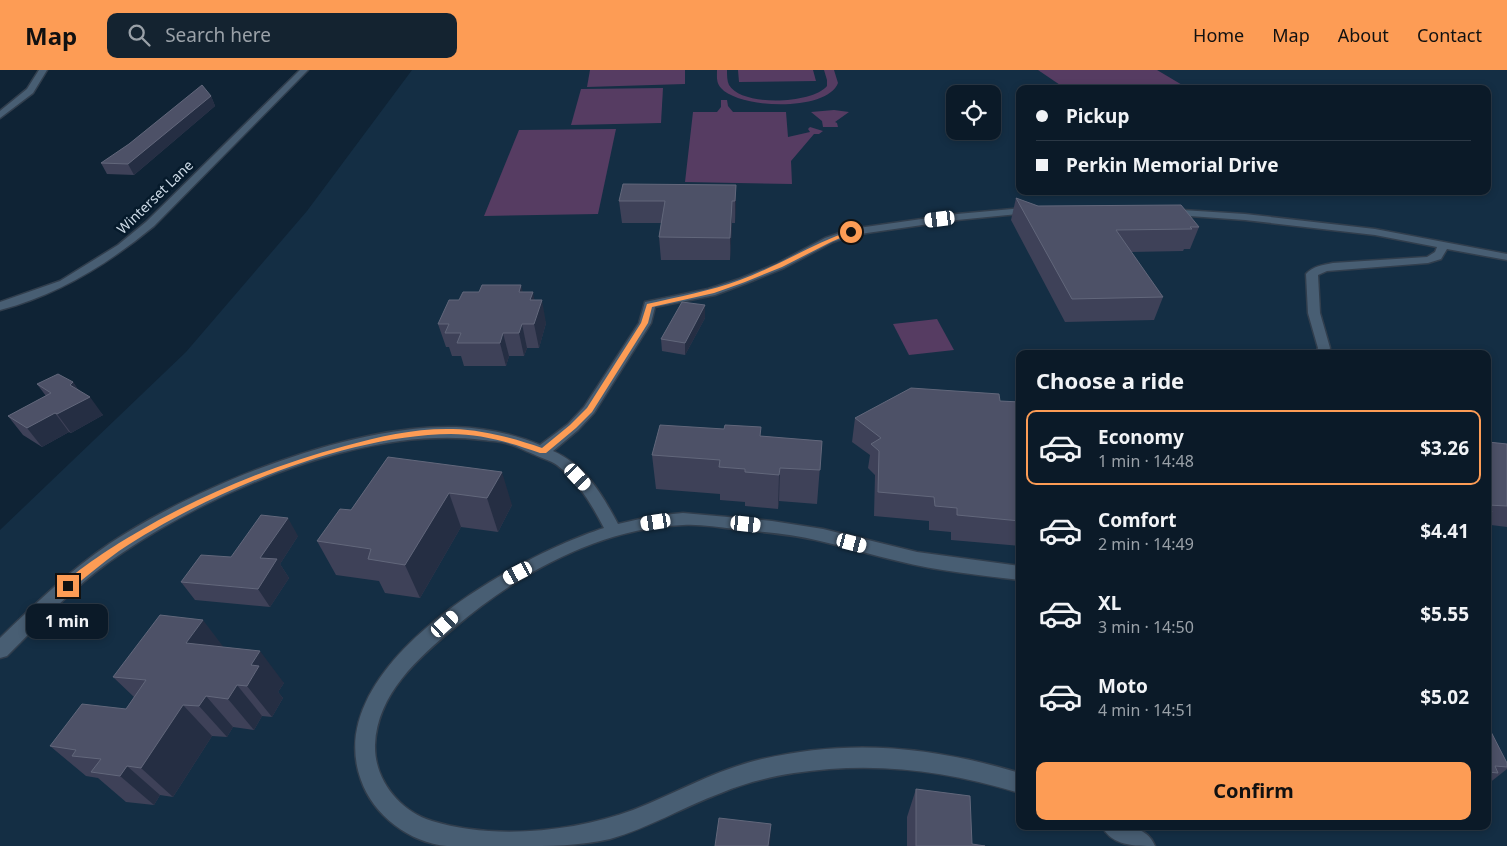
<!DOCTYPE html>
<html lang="en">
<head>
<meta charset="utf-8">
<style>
  :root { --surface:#0b1a28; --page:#142330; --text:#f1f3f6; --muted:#9aa1a8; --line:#2b3845; --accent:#fd9c55 }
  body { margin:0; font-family:"Noto Sans",sans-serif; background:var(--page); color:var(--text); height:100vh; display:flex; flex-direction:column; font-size:19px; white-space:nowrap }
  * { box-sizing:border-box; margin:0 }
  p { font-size:16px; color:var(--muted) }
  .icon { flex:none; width:28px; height:28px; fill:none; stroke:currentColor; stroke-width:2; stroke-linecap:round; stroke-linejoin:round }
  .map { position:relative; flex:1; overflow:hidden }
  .drawer { position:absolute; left:1016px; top:280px; width:475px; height:480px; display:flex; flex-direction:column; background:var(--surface); border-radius:10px; box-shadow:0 2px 8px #0003,0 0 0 1px var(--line) }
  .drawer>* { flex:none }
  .guide { position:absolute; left:1016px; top:15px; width:475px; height:110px; border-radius:10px; box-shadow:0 2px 8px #0003,0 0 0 1px var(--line); display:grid; align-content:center; height:110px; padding:0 20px; background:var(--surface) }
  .tools { position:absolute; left:946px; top:15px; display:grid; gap:10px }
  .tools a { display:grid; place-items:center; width:55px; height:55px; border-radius:10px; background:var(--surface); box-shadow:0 2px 8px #0003,0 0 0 1px var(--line); font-size:25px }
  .end { position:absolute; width:22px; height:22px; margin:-11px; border:6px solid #fd9c55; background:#111; box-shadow:0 0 0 2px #111 }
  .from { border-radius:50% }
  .bubble { position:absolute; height:35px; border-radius:10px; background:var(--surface); box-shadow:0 2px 8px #0003,0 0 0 1px var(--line); font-size:16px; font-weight:700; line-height:35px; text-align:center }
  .car { position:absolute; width:15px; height:30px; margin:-15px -8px; border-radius:6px; box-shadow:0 0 4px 1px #0007; background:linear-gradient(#fff 24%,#345 0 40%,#fff 0 76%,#345 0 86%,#fff 0) }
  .guide b { display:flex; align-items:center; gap:18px; height:48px; font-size:19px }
  .guide b+b { border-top:1px solid var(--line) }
  .guide i { width:12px; height:12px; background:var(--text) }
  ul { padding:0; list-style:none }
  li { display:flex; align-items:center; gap:15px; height:75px; margin:0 10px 8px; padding:0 10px; border:2px solid transparent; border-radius:10px }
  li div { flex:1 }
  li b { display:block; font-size:19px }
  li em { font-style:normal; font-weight:700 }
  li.current { border-color:var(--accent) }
  li>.icon { width:45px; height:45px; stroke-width:1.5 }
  h2 { padding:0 20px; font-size:22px; line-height:60px }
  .primary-button { display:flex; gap:10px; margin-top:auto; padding:10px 20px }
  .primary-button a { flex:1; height:58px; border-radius:10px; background:var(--accent); color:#111; font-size:20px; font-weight:700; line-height:58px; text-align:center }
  header { display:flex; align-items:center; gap:30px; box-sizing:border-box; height:70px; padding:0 25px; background:var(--accent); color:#111 }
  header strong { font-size:24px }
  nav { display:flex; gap:28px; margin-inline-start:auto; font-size:18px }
  .search { width:350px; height:45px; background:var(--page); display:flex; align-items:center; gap:12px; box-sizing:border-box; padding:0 18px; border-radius:10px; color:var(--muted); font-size:19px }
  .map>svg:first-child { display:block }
</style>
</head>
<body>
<header>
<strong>Map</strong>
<div class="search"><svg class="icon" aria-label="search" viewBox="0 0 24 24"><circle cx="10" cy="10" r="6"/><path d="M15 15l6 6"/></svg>Search here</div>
<nav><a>Home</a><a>Map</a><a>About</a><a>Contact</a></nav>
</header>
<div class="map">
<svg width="1507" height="776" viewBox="0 0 1507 776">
  <rect width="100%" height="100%" fill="#0f2335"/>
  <!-- built -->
  <path fill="#142e44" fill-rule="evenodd" d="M412,0H1507V776H0V460L186,282L307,141ZM1020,19H1488V121H1020ZM955,24H992V61H955ZM1020,284H1488V756H1020Z"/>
  <!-- green -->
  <g fill="#563c62">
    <polygon points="590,0 685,0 685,14 587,17"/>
    <path d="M717,0H727C727,5 727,11 729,15C742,37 812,34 827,16V10L824,0H834L838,13C827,42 739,39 721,18C716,13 717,6 717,0Z"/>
    <polygon points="738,0 813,0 816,11 739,12"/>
    <polygon points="1038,0 1157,0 1189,19 1066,19"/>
    <polygon points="663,18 661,53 571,55 581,19"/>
    <polygon points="721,30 727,30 728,36 733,42 786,42 788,67 810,62 808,59 810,57 823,61 819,64 814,64 791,91 792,114 685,112 693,42 717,42 721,37"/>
    <polygon points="834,40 849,42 835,52 837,53 838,57 823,57 822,51 811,42"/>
    <polygon points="616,59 598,144 484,146 519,60"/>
    <polygon points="937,249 954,280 909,285 893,254"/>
  </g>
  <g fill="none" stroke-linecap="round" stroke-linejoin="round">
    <defs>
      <g id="minor">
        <polygon points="39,0 47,0 33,23 0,48 0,41 27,19"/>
        <path d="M300,0H308L154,156C108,194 58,225 0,240V232L60,211L118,175L146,152Z"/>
        <path d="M1033,137L1038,140L1037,142L957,150L853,165L833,172L784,198L747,213L715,225L655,237L651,253L594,343L578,360L553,381C585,395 602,424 618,454L653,446L683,443L772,451L823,459L917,482L1020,496V510C979,505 938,501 898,491C872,485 846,477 820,471C792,464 762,462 734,459C717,457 700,454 683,455C599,458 517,504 454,558C418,588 377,624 375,675C374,709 399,741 432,751C492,770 574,762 633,740C674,724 712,702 754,691C846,668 930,676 1020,703V723C943,700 874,691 794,703C769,707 744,713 721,723C683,737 649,758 610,769C580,776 549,776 518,776C495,776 471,776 447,776C410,773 373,745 361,710C319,595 517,486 604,458C592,435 578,411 557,395C550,390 541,388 533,384C525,381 517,376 509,374C501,371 491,371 483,370C367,355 217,419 122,483C79,511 43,550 7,586L0,588V568C34,535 69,501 109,474C196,416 350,354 456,357C485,358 514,364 540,375L568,354L584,337L639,253L645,232L708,219L739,209L776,194L825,168L851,159L957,144Z"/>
        <path d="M1166,139L1245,144L1375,159L1507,184V190L1447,179L1441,189L1428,193L1327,201L1318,205L1320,243L1330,278L1328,284H1315L1318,278L1308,243L1306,204C1313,196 1323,195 1333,193L1427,187L1435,182L1437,177L1375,165L1245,150L1162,144L1161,142L1162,140Z"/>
        <path d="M1102,756C1122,756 1146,754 1155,776C1135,776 1111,776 1102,756Z"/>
      </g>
    </defs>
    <!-- minor casing -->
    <use href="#minor" stroke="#313e4d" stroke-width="3"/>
    <!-- minor -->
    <use href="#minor" fill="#485e73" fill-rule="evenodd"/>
  </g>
  <!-- wall -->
  <g fill="#3e4158">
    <polygon points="211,26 215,36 134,105 107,104 101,93"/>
    <polygon points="1019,67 1020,67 1020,85 1015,83"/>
    <polygon points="736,115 735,153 732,153 730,190 661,190 659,167 661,153 622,153 619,131"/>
    <polygon points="1016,128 1038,136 1199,157 1190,179 1184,179 1183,181 1131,182 1163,227 1154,250 1065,252 1011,150"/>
    <polygon points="523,222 535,230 546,253 539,278 527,278 524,286 509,286 506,296 464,296 461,286 452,286 449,277 446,277 438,254 459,230"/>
    <polygon points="705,235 705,248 685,285 662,281 661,269"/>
    <polygon points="73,312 78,320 103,345 71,363 69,362 42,377 23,365 8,346 46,326 37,314"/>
    <polygon points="1000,331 1020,332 1020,476 951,470 951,462 929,460 929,451 874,446 875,405 868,398 870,385 852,372 855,348"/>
    <polygon points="761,366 822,371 817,434 779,431 778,439 745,436 745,432 720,430 720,424 656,419 652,385"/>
    <polygon points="1488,372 1507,374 1507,457 1491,455 1488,459"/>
    <polygon points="388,387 512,435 498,462 461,457 420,528 385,523 379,511 336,505 317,471 351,440"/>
    <polygon points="298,466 280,494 289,508 270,537 195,530 181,512"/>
    <polygon points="224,577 284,613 278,622 283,628 272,647 262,646 254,660 233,657 227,667 212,666 173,727 160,725 154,735 126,732 98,708 86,706 50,676 126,639 134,627 113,607"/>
    <polygon points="1488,656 1507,693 1507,699 1488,714"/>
    <polygon points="916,719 972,774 985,776 907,776 907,747"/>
    <polygon points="1385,756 1420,756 1414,760"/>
  </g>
  <!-- shaded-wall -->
  <g fill="#252e43">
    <polygon points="211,26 215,36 134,105 128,94"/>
    <polygon points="736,115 736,136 735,153 735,131"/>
    <polygon points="732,131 732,153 730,190 730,168"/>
    <polygon points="521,215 527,237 519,222"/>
    <polygon points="533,222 537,243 542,230 546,253 539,278 534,254 530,230"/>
    <polygon points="705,235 705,248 685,285 685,273"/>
    <polygon points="522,254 527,278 524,286 519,263"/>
    <polygon points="503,263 509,286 506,296 500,273"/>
    <polygon points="73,312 85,329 90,327 103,345 71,363 57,344 70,315"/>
    <polygon points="55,343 69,362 42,377 27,358"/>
    <polygon points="780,398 779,431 778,439 779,405"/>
    <polygon points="502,402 512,435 498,462 487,428"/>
    <polygon points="449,423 461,457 420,528 405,495"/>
    <polygon points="288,448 298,466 280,494 289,508 270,537 258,519 260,488"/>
    <polygon points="203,550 228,583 186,573"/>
    <polygon points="260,581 284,613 278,622 283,628 272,647 247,616 251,595"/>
    <polygon points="237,615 262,646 254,660 228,629"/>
    <polygon points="206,626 233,657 227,667 199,636"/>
    <polygon points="183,635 212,666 173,727 141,698"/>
    <polygon points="127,696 160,725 154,735 120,706"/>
    <polygon points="771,754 770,776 768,776"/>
  </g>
  <!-- building -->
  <g fill="#4d5167" stroke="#62677b">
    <polygon points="202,15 211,26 128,94 101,93 129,74"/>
    <polygon points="623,114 736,115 735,131 732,131 730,168 659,167 665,131 619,131"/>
    <polygon points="1016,128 1038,136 1181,135 1199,157 1190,157 1192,159 1116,160 1163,227 1072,229"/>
    <polygon points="482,215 521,215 519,222 533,222 530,230 542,230 534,254 522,254 519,263 503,263 500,273 457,273 461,263 445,263 449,254 438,254 449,230 459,230 463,222 479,222"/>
    <polygon points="682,232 705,235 685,273 661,269"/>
    <polygon points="58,304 73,312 70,315 90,327 57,344 55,343 27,358 8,346 51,323 37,314"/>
    <polygon points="911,318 999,324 1000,331 1020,332 1020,451 957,445 957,438 935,436 934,427 878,422 879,381 871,374 881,368 855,348"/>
    <polygon points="660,355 724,359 725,355 761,357 760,366 822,371 820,400 780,398 779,405 745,402 745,399 719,397 720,390 652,385"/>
    <polygon points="1488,372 1507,374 1507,436 1488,435"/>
    <polygon points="388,387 502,402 487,428 449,423 405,495 368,489 371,479 317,471 340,439 351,440"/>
    <polygon points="1488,435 1492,442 1488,441"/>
    <polygon points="261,445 288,448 260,488 277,489 258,519 181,512 201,485 231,487"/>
    <polygon points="1488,450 1491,455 1488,455"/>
    <polygon points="160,545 203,550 186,573 260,581 251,595 259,596 247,616 237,615 228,629 206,626 199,636 183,635 141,698 127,696 120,706 91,702 101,689 72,686 76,680 50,676 82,634 126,639 146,610 113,607"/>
    <polygon points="1488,656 1507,693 1507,697 1495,696 1498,703 1488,702"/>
    <polygon points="916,719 970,726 972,774 985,776 916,776"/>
    <polygon points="719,748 771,754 768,776 715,776"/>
  </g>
  <!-- route -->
  <path fill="#fd9c55" d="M849,161L854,162L831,172L782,197L745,212L714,223L652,237L648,253L592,342L576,358L546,383H540C512,373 482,364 451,364C345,365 206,423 119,481C102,493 87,506 71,519H64L63,516C72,502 120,472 136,463C202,424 271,396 345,376C380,366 417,358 453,359C484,360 513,368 542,378L570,355L587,338L641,253L647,234C678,227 710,221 740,210C778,196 811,175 849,161Z"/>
  <g text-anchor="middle" stroke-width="5" stroke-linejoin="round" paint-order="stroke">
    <!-- far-street labels -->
    <g font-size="14" fill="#cedbe7" stroke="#061a2b">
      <text transform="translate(155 127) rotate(-44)" y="5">Winterset Lane</text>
    </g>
  </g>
</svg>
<div class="tools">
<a><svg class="icon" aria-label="locate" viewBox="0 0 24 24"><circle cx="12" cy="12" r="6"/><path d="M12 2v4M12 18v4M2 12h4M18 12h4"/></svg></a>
</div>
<i class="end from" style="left:851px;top:162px"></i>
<i class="end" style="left:68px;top:516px"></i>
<div class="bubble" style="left:26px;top:534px;width:82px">1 min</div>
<i class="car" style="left:940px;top:149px;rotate:263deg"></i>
<i class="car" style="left:578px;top:407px;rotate:137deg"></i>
<i class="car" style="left:656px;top:452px;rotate:261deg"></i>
<i class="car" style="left:746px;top:454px;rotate:96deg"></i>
<i class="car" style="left:852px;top:473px;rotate:105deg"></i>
<i class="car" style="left:518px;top:503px;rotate:242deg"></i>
<i class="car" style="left:445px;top:554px;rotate:48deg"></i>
<div class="guide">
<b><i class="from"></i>Pickup</b>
<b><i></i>Perkin Memorial Drive</b>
</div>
<section class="drawer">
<h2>Choose a ride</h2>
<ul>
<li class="current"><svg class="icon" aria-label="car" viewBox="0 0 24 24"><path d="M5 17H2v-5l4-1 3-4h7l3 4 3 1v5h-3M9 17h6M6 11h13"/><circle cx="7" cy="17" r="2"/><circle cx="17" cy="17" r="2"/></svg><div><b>Economy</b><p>1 min · 14:48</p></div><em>$3.26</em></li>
<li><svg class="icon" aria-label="car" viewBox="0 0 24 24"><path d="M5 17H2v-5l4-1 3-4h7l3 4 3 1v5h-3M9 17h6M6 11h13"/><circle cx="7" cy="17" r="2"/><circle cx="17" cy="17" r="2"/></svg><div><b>Comfort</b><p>2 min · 14:49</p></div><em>$4.41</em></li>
<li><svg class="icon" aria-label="car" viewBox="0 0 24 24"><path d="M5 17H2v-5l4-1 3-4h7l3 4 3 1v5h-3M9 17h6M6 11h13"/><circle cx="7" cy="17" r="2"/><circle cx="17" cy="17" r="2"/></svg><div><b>XL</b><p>3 min · 14:50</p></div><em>$5.55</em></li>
<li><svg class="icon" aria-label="car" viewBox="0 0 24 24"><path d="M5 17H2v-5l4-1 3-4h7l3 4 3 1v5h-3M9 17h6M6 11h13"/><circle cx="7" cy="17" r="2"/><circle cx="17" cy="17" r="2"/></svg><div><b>Moto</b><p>4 min · 14:51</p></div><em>$5.02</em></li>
</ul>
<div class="primary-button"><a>Confirm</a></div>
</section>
</div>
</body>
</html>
